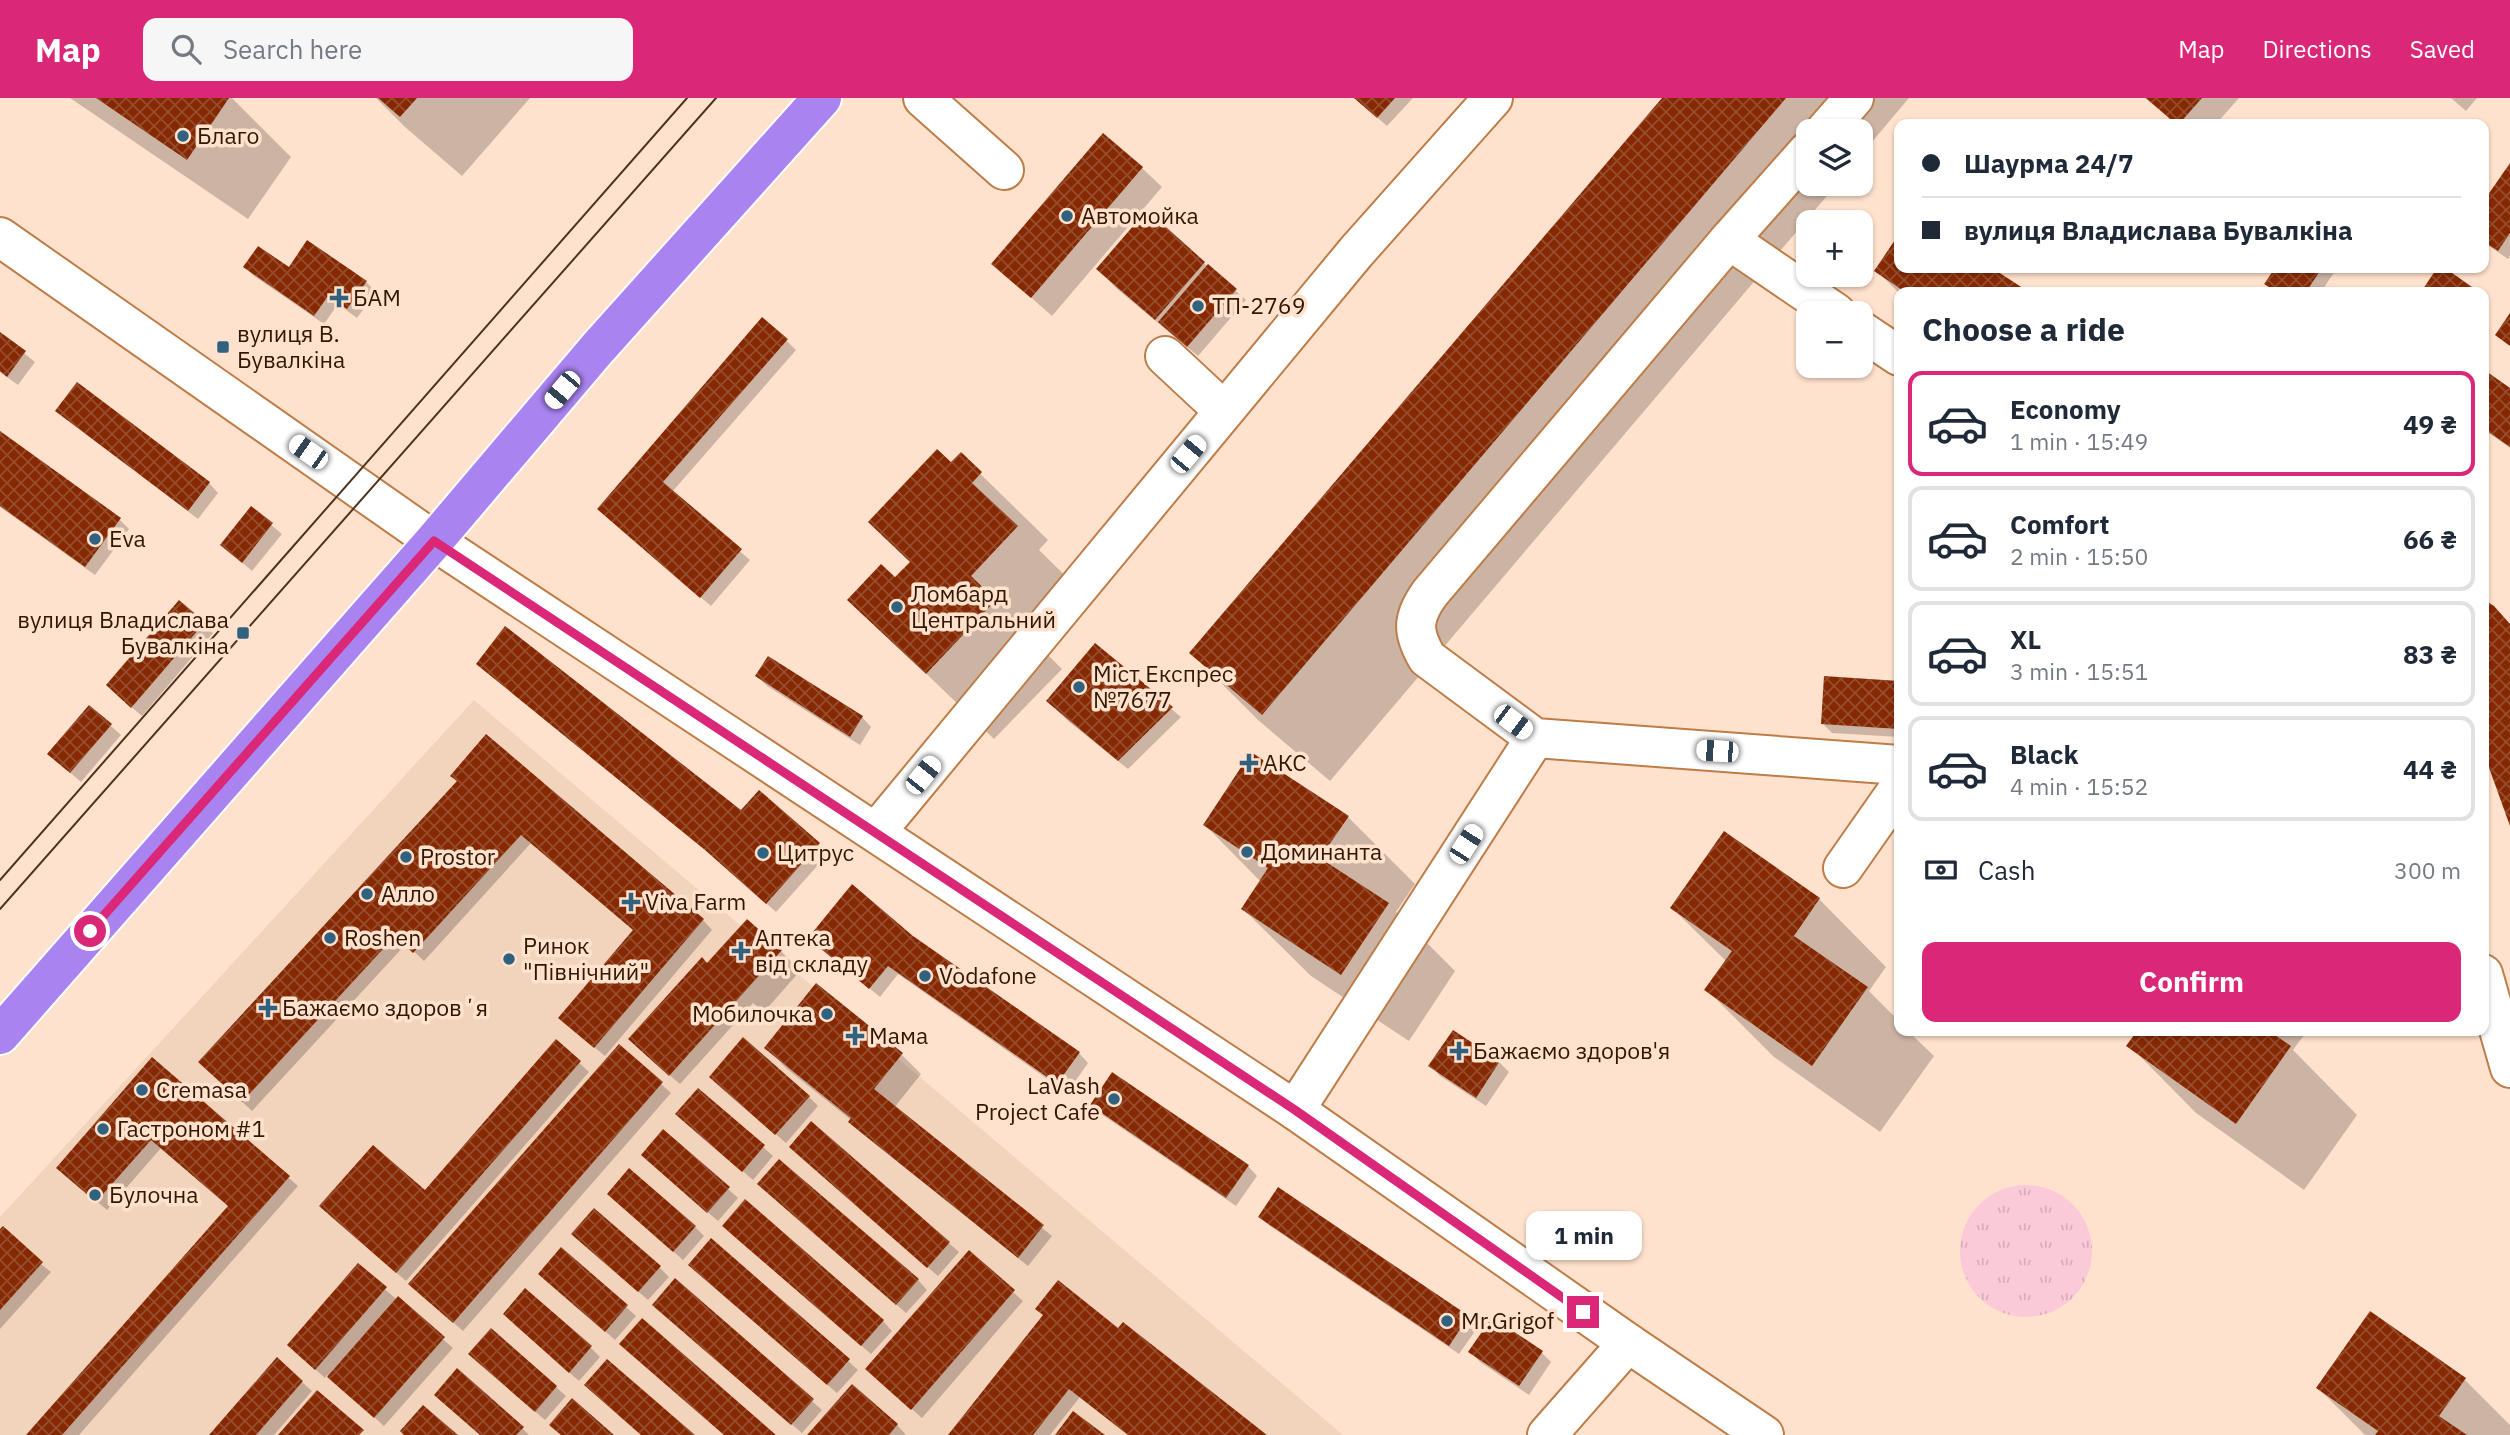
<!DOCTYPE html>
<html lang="en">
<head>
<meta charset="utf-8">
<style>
  :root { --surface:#fff; --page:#f6f6f7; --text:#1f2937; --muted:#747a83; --line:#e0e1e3; --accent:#db2777 }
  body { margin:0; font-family:"IBM Plex Sans",sans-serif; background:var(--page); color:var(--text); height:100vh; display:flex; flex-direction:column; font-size:26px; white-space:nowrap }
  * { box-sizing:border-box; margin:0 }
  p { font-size:23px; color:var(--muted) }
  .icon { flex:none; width:38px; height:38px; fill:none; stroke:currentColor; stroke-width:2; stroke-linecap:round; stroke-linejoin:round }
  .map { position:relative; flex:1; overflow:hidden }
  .drawer { position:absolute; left:1894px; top:189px; width:595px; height:749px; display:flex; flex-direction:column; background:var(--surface); border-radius:14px; box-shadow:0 2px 5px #0004 }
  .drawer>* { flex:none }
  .top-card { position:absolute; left:1894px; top:21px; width:595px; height:154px; border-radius:14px; box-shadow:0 2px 5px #0004; display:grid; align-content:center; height:154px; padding:0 28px; background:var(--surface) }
  .buttons { position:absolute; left:1796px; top:21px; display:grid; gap:14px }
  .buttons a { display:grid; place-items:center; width:77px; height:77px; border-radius:14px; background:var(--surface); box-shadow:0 2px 5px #0004; font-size:35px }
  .end { position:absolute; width:32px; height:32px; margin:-16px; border:9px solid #db2777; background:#fff; box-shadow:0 0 0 4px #fff }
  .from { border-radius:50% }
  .bubble { position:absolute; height:49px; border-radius:14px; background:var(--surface); box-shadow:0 2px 5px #0004; font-size:23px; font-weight:700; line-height:49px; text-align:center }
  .car { position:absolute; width:21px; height:42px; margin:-21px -10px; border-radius:9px; box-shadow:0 0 5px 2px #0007; background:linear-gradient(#fff 24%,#345 0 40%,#fff 0 76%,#345 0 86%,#fff 0) }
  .top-card b { display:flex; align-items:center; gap:24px; height:66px; font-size:26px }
  .top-card b+b { border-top:2px solid var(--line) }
  .top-card i { width:18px; height:18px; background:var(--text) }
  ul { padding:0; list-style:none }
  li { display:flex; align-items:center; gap:21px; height:105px; margin:0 14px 10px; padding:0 14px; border:4px solid var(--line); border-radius:14px }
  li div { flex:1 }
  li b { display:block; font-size:26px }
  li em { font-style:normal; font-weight:700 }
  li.active { border-color:var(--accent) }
  li>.icon { width:63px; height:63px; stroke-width:1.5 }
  h2 { padding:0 28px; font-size:32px; line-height:84px }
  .pay { display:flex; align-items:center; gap:18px; height:77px; padding:0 28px; font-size:26px }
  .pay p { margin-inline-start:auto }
  .action { display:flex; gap:14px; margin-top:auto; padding:14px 28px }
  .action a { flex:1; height:80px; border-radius:14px; background:var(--accent); color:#fff; font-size:28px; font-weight:700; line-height:80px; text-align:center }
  header { display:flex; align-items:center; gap:42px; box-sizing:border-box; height:98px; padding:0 35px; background:var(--accent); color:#fff }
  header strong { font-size:33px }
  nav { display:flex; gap:38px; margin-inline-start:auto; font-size:24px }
  .search { width:490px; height:63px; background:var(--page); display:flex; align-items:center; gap:18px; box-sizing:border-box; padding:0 24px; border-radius:14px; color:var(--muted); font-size:26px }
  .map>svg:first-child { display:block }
</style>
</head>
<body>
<header>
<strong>Map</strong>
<div class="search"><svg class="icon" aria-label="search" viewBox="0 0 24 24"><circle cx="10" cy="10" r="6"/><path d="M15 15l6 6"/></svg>Search here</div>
<nav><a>Map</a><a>Directions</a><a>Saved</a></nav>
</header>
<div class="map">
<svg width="2510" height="1337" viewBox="0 0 2510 1337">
  <defs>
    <pattern id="grass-tufts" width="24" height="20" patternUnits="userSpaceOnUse" patternTransform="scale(1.75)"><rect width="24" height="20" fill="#fbcad9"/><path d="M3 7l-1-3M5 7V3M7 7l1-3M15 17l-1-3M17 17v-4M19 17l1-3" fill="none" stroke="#d8adb9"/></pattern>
    <pattern id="building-cross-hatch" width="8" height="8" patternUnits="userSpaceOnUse" patternTransform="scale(1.75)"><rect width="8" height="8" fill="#862902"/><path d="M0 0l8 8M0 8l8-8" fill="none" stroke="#954d2e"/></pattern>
  </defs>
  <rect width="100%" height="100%" fill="#ffe2cd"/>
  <!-- built -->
  <polygon fill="#f2d3bc" points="474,602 1343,1337 0,1337 0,1119"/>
  <!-- grass -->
  <circle fill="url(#grass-tufts)" cx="2026" cy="1153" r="66"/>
  <!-- shadow -->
  <g fill="#0003">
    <polygon points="70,0 232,0 291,59 248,121"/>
    <polygon points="376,0 530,0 462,78 405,29"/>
    <polygon points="1355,0 1413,0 1387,28"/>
    <polygon points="1664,0 1909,0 1860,58 1860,33 1808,33 1808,86 1837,86 1330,683 1258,622 1191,555"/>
    <polygon points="2145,0 2239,0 2216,26 2176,26"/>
    <polygon points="2451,0 2477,0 2466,13"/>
    <polygon points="2510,68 2510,158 2508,161 2483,144 2483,107"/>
    <polygon points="1142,70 1162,89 1052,218 993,166"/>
    <polygon points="1147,115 1246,202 1198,258 1117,191 1098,171"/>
    <polygon points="308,145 366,184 376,194 357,220 338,206 324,226 254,178 245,169 289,172"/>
    <polygon points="1899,170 1989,170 2025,194 1899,195 1876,172"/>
    <polygon points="2277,170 2337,170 2321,194 2275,194 2266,186"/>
    <polygon points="0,236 35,264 18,287 0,274"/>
    <polygon points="786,242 796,252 672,394 750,462 711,508 608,420"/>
    <polygon points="2483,273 2510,292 2510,350 2483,331"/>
    <polygon points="57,313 209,385 218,395 198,421"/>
    <polygon points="0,335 119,421 129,431 95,477 0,409"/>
    <polygon points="961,357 1048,442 1039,452 1084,496 1037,546 1062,571 994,641 850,502 896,482 911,465 951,367"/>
    <polygon points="252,411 282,436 252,473 232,456"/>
    <polygon points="203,526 213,535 142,618 117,597"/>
    <polygon points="1095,548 1181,619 1128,671 1068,623 1048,603"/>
    <polygon points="757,578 862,619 871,629 860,647 767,588"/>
    <polygon points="1899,584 1899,639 1832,635 1823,626"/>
    <polygon points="90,609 121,637 81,684 59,665"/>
    <polygon points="459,684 703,822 712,832 605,958 570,929 635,833 531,745 424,863 406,846 252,1013 210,974"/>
    <polygon points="741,715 818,747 828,756 776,814 717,762"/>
    <polygon points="1348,719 1415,786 1396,814 1455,873 1409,943 1311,878 1243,811 1261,784 1205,727"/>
    <polygon points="1819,801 1886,869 1869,893 1899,923 1899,933 1908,933 1934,958 1880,1034 1774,959 1707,892 1727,864 1672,810"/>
    <polygon points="912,839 1079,955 1088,965 1067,995 898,876 880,899 819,849"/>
    <polygon points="781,853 800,873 764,914 753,905 680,986 639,951 708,867"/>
    <polygon points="816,888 902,957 921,976 894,1010 1052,1138 1028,1168 859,1033 851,1022 786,970 767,950"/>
    <polygon points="2139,933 2307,933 2293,952 2357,1017 2304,1092 2196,1015 2129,947"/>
    <polygon points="1453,934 1499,964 1509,974 1486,1008 1440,978 1431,968"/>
    <polygon points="557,944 589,974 406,1183 331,1118 425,1094"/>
    <polygon points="619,948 671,995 463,1233 420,1195"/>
    <polygon points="152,962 298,1088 79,1337 29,1337 230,1109 161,1050 107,1112 68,1079"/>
    <polygon points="721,988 809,999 818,1008 786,1045"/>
    <polygon points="698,992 773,1058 753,1082 687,1025"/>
    <polygon points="1092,1007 1248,1068 1257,1078 1236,1108 1101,1016"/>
    <polygon points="812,1026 959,1154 938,1178 800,1058"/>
    <polygon points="664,1033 738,1100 718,1123 652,1066"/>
    <polygon points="1278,1091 1468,1219 1478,1229 1459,1256 1270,1128 1260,1119"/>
    <polygon points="769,1095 918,1182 927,1192 906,1215"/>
    <polygon points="618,1105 695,1129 704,1138 683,1162"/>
    <polygon points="0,1134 51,1174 0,1231"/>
    <polygon points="733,1137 883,1223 892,1233 871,1256"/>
    <polygon points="583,1145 659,1169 669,1179 648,1202"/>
    <polygon points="969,1154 1023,1203 922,1320 877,1280"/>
    <polygon points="358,1168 453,1250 384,1328 327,1277 325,1280 298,1256"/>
    <polygon points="699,1176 848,1263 858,1272 837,1295"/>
    <polygon points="676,1183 822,1312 802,1335 664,1216"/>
    <polygon points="550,1185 626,1209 636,1218 615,1242"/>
    <polygon points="514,1226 591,1250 600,1259 579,1283"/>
    <polygon points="491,1232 566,1298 545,1322 479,1265"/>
    <polygon points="1118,1232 1264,1337 1128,1337 1080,1299 1050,1337 951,1337"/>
    <polygon points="1471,1254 1541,1254 1551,1264 1529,1297 1480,1264"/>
    <polygon points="277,1262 312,1293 274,1337 211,1337"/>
    <polygon points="2464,1281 2510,1327 2510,1337 2365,1337 2318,1290"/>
    <polygon points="852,1288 897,1327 906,1337 810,1337"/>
    <polygon points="522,1330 529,1337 481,1337"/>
  </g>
  <!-- building -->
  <g fill="url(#building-cross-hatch)">
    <polygon points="96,0 229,0 187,62"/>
    <polygon points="378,0 417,0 400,19"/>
    <polygon points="1354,0 1395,0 1377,20"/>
    <polygon points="1662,0 1786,0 1262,617 1189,555"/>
    <polygon points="2146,0 2202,0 2179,26 2176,26"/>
    <polygon points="1103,35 1143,69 1031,200 991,166"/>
    <polygon points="2510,65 2510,135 2498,153 2483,143 2483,104"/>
    <polygon points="1147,112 1205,164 1155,222 1096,171"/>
    <polygon points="1899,136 1899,170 1992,170 2029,194 1905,194 1874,173"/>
    <polygon points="307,142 367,183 347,211 328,198 314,218 243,169 258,148 289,169"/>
    <polygon points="1208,166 1237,191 1187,249 1158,224"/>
    <polygon points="2275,170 2322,170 2306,194 2277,194 2264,186"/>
    <polygon points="2437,170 2445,170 2475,191 2473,194 2421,194"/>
    <polygon points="2510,215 2510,248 2495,237"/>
    <polygon points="762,219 788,241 663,384 742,451 700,500 597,411"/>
    <polygon points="0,234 26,253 7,279 0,273"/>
    <polygon points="2483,271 2510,290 2510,349 2483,330"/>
    <polygon points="77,284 210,384 188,413 55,313"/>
    <polygon points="0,333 121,420 85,469 0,408"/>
    <polygon points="937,351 951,364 961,354 982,374 972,385 1018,428 971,478 996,502 926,576 847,502 881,466 895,479 910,464 868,424"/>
    <polygon points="251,408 273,425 242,465 220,447"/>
    <polygon points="2483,501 2494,508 2510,526 2510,728 2483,653"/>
    <polygon points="179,502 205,524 131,610 106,587"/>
    <polygon points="505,528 741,712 759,692 820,745 766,806 705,752 476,566"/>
    <polygon points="1095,545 1173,609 1118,663 1046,603"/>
    <polygon points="768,558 863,618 850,639 755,578"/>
    <polygon points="1824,578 1899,583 1899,631 1821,626"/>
    <polygon points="89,607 112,626 70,675 47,656"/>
    <polygon points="486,636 704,821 594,950 558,920 633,832 521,737 413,855 395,838 242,1004 198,964 457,683 450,678"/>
    <polygon points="1251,654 1349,718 1320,760 1389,805 1341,877 1241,811 1268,770 1203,727"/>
    <polygon points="1724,733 1820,800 1794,838 1868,889 1812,968 1704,892 1732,853 1670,810"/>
    <polygon points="852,786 913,838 1080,954 1057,986 888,868 869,891 808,840"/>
    <polygon points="747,821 782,852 669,978 628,941 702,859 707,865"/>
    <polygon points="816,885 903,955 874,991 1044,1127 1018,1160 848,1024 851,1020 764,950"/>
    <polygon points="1453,932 1500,963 1476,1000 1428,968"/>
    <polygon points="2137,933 2269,933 2291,948 2236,1026 2126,948"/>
    <polygon points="743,939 810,998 775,1037 709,979"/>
    <polygon points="556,941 581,963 396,1175 319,1108 373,1047 425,1092"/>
    <polygon points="619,946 663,984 453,1225 408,1186"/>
    <polygon points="152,959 290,1078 62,1337 26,1337 228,1108 151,1042 96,1104 56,1070"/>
    <polygon points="1112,974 1249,1067 1226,1100 1090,1007"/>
    <polygon points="698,990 765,1047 742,1074 675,1016"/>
    <polygon points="811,1023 950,1144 927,1170 789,1049"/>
    <polygon points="663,1031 730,1089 707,1115 641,1057"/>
    <polygon points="779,1061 919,1181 896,1207 757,1086"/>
    <polygon points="629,1070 696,1128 673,1154 607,1096"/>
    <polygon points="1278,1089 1469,1218 1449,1248 1258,1119"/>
    <polygon points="745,1101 884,1222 861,1248 722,1128"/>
    <polygon points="594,1110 661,1168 638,1194 571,1136"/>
    <polygon points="3,1128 43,1164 0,1212 0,1131"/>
    <polygon points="711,1140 850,1261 827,1287 688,1167"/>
    <polygon points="561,1149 628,1207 605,1234 538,1176"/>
    <polygon points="969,1152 1015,1192 911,1312 865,1271"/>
    <polygon points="358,1165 387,1189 315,1272 287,1247"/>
    <polygon points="675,1180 814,1301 791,1327 652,1207"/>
    <polygon points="1058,1182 1118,1230 1123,1224 1267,1337 1128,1337 1069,1291 1033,1337 948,1337 1043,1217 1035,1211"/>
    <polygon points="525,1190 592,1248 569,1275 503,1216"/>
    <polygon points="398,1198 445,1239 374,1320 327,1279"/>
    <polygon points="2370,1213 2466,1280 2439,1318 2467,1337 2375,1337 2378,1333 2316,1290"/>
    <polygon points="1492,1219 1543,1253 1519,1288 1468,1254"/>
    <polygon points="642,1220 776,1337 724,1337 619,1246"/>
    <polygon points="491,1230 557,1288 535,1314 468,1256"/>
    <polygon points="277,1259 303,1283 256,1337 209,1337"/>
    <polygon points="607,1261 695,1337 641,1337 584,1287"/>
    <polygon points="457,1270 524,1329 516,1337 480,1337 434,1297"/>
    <polygon points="852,1286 898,1326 889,1337 807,1337"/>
    <polygon points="317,1292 364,1332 359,1337 278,1337"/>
    <polygon points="572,1300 614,1337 561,1337 549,1327"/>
    <polygon points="423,1307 458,1337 404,1337 400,1333"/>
    <polygon points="1073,1313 1105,1337 1055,1337"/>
  </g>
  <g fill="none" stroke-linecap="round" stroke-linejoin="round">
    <defs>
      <g id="minor">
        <polyline points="923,0 1004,72"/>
        <polyline points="1825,33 1854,0"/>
        <path d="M1808,53L1729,142L1430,495C1412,520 1412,534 1427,560L1535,640L1899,667"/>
        <polyline points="0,139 434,443 1295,1012 1628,1245 1764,1337"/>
        <polyline points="1729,142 1836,215"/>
        <polyline points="1860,232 1899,258"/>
        <polyline points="1165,258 1224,313"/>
        <polyline points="876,734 1356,154 1493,0"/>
        <polyline points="1843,770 1899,690"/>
        <polyline points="2483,876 2510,970"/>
        <polyline points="1295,1012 1535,640"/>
        <polyline points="1547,1337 1628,1245"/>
      </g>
      <polyline id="highway" points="0,937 434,443 597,251 822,0"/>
    </defs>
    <!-- minor casing -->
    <use href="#minor" stroke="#be7d48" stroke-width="42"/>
    <!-- highway casing -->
    <use href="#highway" stroke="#fff" stroke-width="42"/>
    <!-- minor -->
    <use href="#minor" stroke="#fff" stroke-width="38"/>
    <!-- highway -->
    <use href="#highway" stroke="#a983f0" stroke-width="38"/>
    <!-- tram -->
    <g stroke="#4e341e" stroke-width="2">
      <polyline points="0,782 687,0"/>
      <polyline points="0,811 716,0"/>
    </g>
  </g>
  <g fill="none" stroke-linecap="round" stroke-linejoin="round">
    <!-- route -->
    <polyline stroke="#db2777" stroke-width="9" points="90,833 434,443 1295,1012 1583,1214"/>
  </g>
  <!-- markers -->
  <g fill="#30617f" stroke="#ffe2cd" stroke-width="2.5">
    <circle cx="183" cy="38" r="7"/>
    <circle cx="1067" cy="118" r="7"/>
    <path d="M335.5 189.5h7v7h7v7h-7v7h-7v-7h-7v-7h7z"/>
    <circle cx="1198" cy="208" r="7"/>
    <rect x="216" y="242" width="14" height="14" rx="3.5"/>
    <circle cx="95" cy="441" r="7"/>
    <circle cx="897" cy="509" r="7"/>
    <rect x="236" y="528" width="14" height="14" rx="3.5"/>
    <circle cx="1079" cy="589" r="7"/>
    <path d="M1245.5 654.5h7v7h7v7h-7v7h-7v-7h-7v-7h7z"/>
    <circle cx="1247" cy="754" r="7"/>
    <circle cx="763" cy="755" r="7"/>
    <circle cx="406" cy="759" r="7"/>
    <circle cx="367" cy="796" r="7"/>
    <path d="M627.5 793.5h7v7h7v7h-7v7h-7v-7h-7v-7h7z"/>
    <circle cx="330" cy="840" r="7"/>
    <path d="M737.5 842.5h7v7h7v7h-7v7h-7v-7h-7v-7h7z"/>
    <circle cx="509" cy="861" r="7"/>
    <circle cx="925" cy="878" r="7"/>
    <path d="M264.5 899.5h7v7h7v7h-7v7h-7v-7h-7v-7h7z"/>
    <circle cx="827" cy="916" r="7"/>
    <path d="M851.5 927.5h7v7h7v7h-7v7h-7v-7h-7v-7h7z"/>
    <path d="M1455.5 942.5h7v7h7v7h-7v7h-7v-7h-7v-7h7z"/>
    <circle cx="142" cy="992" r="7"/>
    <circle cx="1114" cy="1001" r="7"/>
    <circle cx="103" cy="1031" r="7"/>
    <circle cx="95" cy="1097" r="7"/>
    <circle cx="1447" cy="1223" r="7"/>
  </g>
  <g text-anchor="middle" stroke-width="7" stroke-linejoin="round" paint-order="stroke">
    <!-- poi labels -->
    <g font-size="23" fill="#311802" stroke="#ffe2cd" text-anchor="start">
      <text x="197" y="46">Благо</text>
      <text x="1081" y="126">Автомойка</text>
      <text x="353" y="208">БАМ</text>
      <text x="1212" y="216">ТП-2769</text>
      <text x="237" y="244">вулиця В.<tspan x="237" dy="26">Бувалкіна</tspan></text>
      <text x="109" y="449">Eva</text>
      <text x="911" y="504">Ломбард<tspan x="911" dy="26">Центральний</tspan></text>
      <text x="229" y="530" text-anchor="end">вулиця Владислава<tspan x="229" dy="26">Бувалкіна</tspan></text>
      <text x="1093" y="584">Міст Експрес<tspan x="1093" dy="26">№7677</tspan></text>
      <text x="1263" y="673">АКС</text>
      <text x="1261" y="762">Доминанта</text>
      <text x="777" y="763">Цитрус</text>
      <text x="420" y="767">Prostor</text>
      <text x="381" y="804">Алло</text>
      <text x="645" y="812">Viva Farm</text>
      <text x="344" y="848">Roshen</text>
      <text x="755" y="848">Аптека<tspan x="755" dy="26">від складу</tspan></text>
      <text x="523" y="856">Ринок<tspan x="523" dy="26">"Північний"</tspan></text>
      <text x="939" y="886">Vodafone</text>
      <text x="282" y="918">Бажаємо здоровʼя</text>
      <text x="813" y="924" text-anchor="end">Мобилочка</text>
      <text x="869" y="946">Мама</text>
      <text x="1473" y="961">Бажаємо здоров'я</text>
      <text x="1100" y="996" text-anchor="end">LaVash<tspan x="1100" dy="26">Project Cafe</tspan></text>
      <text x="156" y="1000">Cremasa</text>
      <text x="117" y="1039">Гастроном #1</text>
      <text x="109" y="1105">Булочна</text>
      <text x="1461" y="1231">Mr.Grigof</text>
    </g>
  </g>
</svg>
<div class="buttons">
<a><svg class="icon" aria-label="layers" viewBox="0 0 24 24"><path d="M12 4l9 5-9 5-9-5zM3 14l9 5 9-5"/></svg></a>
<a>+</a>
<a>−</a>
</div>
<i class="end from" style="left:90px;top:833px"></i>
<i class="end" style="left:1583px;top:1214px"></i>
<div class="bubble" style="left:1526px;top:1113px;width:116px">1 min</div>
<i class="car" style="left:562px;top:292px;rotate:220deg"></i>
<i class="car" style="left:308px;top:354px;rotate:305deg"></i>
<i class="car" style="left:1188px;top:356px;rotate:40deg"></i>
<i class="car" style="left:1513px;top:624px;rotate:127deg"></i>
<i class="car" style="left:1717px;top:653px;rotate:274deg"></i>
<i class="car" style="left:923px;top:677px;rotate:39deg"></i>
<i class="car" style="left:1466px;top:746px;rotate:33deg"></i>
<div class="top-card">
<b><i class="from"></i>Шаурма 24/7</b>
<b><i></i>вулиця Владислава Бувалкіна</b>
</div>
<section class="drawer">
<h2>Choose a ride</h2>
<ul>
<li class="active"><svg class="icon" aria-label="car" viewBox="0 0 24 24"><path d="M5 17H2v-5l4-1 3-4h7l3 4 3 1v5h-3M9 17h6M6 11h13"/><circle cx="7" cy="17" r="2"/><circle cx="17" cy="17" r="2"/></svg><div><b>Economy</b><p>1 min · 15:49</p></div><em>49 ₴</em></li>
<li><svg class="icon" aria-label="car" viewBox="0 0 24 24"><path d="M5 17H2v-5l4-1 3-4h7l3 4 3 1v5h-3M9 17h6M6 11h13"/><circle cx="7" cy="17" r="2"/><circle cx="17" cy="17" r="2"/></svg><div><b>Comfort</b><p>2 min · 15:50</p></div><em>66 ₴</em></li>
<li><svg class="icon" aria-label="car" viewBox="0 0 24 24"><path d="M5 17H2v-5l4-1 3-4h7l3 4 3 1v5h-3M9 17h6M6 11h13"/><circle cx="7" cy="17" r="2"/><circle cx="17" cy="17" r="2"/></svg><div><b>XL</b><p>3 min · 15:51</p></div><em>83 ₴</em></li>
<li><svg class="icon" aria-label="car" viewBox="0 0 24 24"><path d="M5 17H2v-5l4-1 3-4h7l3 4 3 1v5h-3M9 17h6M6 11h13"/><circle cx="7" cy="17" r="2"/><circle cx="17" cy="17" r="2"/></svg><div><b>Black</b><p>4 min · 15:52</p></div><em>44 ₴</em></li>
</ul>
<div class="pay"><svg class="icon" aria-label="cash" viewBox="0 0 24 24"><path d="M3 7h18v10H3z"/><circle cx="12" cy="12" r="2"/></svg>Cash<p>300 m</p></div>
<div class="action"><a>Confirm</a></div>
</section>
</div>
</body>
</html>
